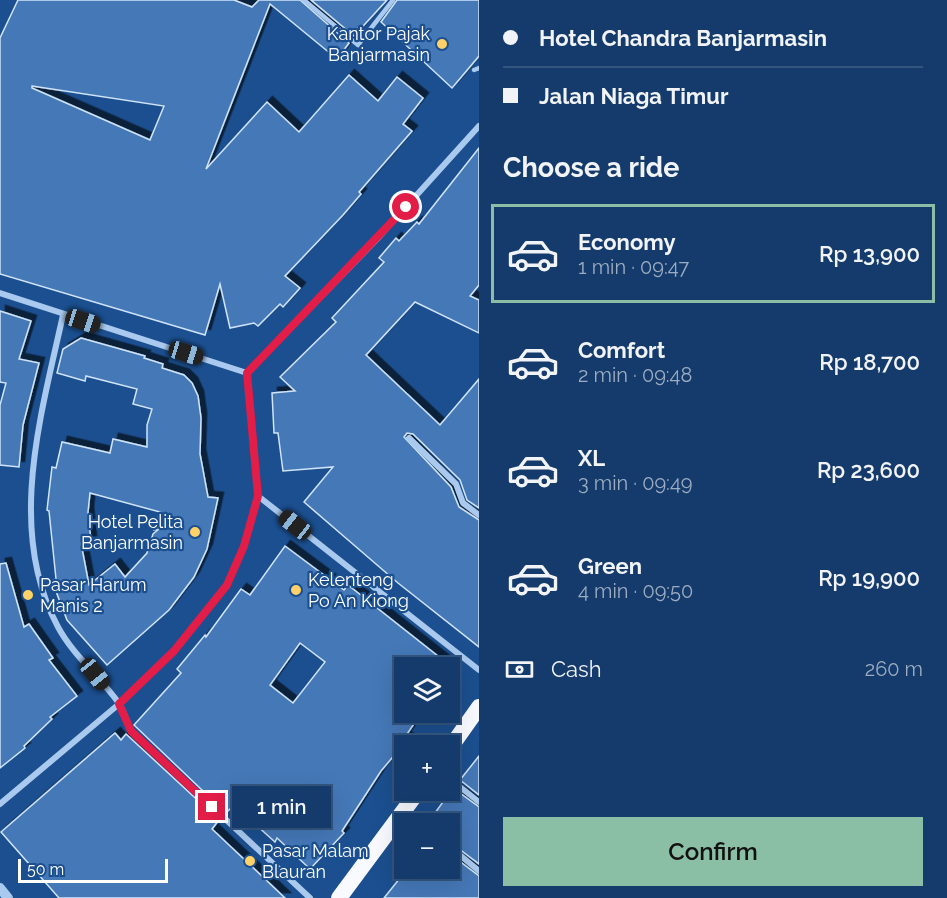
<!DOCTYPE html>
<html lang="en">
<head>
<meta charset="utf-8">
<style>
  :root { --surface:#143b6b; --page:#214673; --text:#f1f3f6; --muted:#9dadc1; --line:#33557e; --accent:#8abfa5 }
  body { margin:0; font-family:Raleway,sans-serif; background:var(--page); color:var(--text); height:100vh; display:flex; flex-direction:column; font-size:22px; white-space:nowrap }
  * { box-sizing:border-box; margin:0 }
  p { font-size:20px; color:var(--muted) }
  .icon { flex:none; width:33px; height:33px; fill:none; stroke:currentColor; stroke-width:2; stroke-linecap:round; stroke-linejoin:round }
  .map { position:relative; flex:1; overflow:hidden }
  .panel { display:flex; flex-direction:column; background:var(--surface); width:468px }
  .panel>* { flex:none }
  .top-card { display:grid; align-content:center; height:132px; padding:0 24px; background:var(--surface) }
  .tools { position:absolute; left:394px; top:657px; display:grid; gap:12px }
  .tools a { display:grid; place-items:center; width:66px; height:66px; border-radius:0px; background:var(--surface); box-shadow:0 6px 24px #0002,0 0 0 2px var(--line); font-size:30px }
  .scale { position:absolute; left:18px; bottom:15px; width:150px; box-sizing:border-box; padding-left:6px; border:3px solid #fff; border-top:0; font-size:16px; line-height:21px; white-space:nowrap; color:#fff; -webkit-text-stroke:4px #1b4f8f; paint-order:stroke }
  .end { position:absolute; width:27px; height:27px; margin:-14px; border:8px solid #e11d48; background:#fff; box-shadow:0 0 0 3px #fff }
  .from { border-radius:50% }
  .bubble { position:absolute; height:42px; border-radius:0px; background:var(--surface); box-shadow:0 6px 24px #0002,0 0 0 2px var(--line); font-size:20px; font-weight:600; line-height:42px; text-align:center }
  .car { position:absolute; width:18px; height:36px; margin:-18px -9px; border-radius:8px; box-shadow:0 0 4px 2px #0007; background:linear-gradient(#222 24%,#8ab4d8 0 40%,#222 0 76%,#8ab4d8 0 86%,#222 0) }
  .top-card b { display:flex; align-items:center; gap:21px; height:57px; font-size:22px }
  .top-card b+b { border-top:2px solid var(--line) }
  .top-card i { width:15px; height:15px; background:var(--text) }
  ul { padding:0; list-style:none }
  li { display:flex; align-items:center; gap:18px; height:99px; margin:0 12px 9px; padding:0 12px; border:3px solid transparent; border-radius:0px }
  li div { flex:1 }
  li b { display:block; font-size:22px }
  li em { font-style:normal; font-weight:600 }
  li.selected { border-color:var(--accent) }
  li>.icon { width:54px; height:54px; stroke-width:1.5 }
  h2 { padding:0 24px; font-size:27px; line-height:72px }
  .pay { display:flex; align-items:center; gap:15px; height:66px; padding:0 24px; font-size:22px }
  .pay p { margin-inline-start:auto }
  .primary-button { display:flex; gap:12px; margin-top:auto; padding:12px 24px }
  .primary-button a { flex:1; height:69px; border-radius:0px; background:var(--accent); color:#111; font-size:24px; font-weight:600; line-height:69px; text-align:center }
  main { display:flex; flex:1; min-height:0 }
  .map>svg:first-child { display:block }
</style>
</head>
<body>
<main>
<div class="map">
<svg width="479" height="898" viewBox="0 0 479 898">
  <defs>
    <filter id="shadow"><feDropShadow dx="5.5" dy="-5.5" stdDeviation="0" flood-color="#0009"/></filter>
  </defs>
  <rect width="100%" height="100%" fill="#1b4f8f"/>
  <!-- building -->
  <g fill="#4478b7" stroke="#cfe3fa" stroke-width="1.5" fill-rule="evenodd" filter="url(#shadow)">
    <path d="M18,0H234L252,7L259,0H300L349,43L337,59L270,4L206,169L267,102L299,132L349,75L378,101L397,77L423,98L403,124L412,131L359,192L361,194L343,215L285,276L300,288L283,307L280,304L258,326L254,323L230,328L220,284L205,335L0,274V38ZM32,86L164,106L150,140L32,88Z"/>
    <polygon points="311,0 387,0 354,36"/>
    <polygon points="397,0 479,0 479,56 452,88 381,22"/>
    <polygon points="479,148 479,285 470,296 479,300 479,333 415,302 366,355 440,425 479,379 479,508 467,500 460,480 413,434 407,433 404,437 451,487 459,507 479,520 479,647 398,583 304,502 333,467 283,471 278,433 274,433 272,393 295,391 280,377 336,322 332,318 384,262 379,258 396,238 399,241 417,222 419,224"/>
    <polygon points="0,311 31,321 19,359 39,363 23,425 19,467 0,465 0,405 6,383 0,382"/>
    <path d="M81,338L145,356L144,358L163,364L162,368L184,375L192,383L198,396L201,418L200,454L208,497L218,498L207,549L194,577L169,610L107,665L67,620L52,581L56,579L49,511L47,510L52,467L56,468L62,442L110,453L113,439L147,447V425L152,409L133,404L137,389L86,376L85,381L57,373L63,349ZM90,493L160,512L154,530L159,529L153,534L147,553L125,577L115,564L89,585L81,543L91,541L88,512Z"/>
    <path d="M285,546L344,590L348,585L453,668H405V712H422L405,737L408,739L381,771L342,831L344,833L310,869L277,838L275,842L234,805L226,813L134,725L181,673L177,669L205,635L206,637L241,589L250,595ZM300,643L325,662L293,703L270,685Z"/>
    <polygon points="6,563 24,627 29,624 53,658 49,660 77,696 50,717 52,719 24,746 25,748 0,768 0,564"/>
    <polygon points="115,733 121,740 126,734 219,820 212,829 285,898 59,898 1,832"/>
    <polygon points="479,756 479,795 460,780"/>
    <polygon points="453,788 479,807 479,864 450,842 450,824 427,824"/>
    <polygon points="450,854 479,876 479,898 384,898 408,868 450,868"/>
  </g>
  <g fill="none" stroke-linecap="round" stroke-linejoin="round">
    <!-- service -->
    <polyline stroke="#a9c9ee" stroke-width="4.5" points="304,0 358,45 393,0"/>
    <!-- minor -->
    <g stroke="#a9c9ee" stroke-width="6">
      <polyline points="0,293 247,373"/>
      <path d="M63,315C41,415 6,531 58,627C73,655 100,677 118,702C124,711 127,722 131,731L310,898"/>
      <polyline points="409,438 456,484 463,503 479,515"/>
      <polyline points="258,496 479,670"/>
      <polyline points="450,779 479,802"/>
      <polyline points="0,804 119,704 174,651 227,585 244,546 258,496 247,373 377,239 479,126"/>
      <polyline points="405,809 422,824"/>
      <polyline points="450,847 479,871"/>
    </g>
    <!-- tertiary -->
    <polyline stroke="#a9c9ee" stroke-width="10" points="0,888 8,898"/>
    <!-- trunk -->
    <g stroke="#f8faff" stroke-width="16">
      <polyline points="450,748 479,707"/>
      <polyline points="339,898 419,790"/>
    </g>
    <!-- service-bridge -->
    <polyline stroke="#a9c9ee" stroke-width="4.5" points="474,70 479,68"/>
  </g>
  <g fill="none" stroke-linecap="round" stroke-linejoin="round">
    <!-- route -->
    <polyline stroke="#e11d48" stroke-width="8" points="212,807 131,731 119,704 174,651 227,585 244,546 258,496 247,373 406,207"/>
  </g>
  <!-- markers -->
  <g fill="#ffd166" stroke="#1b4f8f" stroke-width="2">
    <circle cx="442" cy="44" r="6"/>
    <circle cx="195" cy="532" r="6"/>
    <circle cx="296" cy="590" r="6"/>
    <circle cx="28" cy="595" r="6"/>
    <circle cx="250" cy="861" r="6"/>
  </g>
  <g text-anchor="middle" stroke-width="4.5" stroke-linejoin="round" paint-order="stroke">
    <!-- poi labels -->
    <g font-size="18" fill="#fff" stroke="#1b4f8f" text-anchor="start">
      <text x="430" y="40" text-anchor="end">Kantor Pajak<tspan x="430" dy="21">Banjarmasin</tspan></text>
      <text x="183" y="528" text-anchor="end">Hotel Pelita<tspan x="183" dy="21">Banjarmasin</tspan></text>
      <text x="308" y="586">Kelenteng<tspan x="308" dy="21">Po An Kiong</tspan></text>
      <text x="40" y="591">Pasar Harum<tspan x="40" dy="21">Manis 2</tspan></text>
      <text x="262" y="857">Pasar Malam<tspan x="262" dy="21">Blauran</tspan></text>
    </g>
  </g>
</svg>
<div class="tools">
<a><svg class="icon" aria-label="layers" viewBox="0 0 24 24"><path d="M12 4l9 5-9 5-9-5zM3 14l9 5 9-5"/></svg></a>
<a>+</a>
<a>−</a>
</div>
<div class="scale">50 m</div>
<i class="end from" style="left:406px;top:207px"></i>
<i class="end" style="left:212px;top:807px"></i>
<div class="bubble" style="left:232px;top:786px;width:99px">1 min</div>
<i class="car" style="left:83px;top:321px;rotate:108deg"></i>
<i class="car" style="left:186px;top:353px;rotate:107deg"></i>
<i class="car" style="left:295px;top:525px;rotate:308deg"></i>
<i class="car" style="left:95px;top:674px;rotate:141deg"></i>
</div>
<section class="panel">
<div class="top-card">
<b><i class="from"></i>Hotel Chandra Banjarmasin</b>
<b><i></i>Jalan Niaga Timur</b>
</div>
<h2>Choose a ride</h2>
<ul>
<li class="selected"><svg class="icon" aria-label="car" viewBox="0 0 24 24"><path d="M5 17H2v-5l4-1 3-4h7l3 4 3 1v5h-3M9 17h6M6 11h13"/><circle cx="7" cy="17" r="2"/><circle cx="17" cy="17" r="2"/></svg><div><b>Economy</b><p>1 min · 09:47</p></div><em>Rp 13,900</em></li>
<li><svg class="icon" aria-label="car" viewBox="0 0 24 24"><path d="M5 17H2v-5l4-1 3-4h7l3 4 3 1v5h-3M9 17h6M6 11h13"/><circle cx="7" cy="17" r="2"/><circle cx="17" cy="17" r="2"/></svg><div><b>Comfort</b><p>2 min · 09:48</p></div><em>Rp 18,700</em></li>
<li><svg class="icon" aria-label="car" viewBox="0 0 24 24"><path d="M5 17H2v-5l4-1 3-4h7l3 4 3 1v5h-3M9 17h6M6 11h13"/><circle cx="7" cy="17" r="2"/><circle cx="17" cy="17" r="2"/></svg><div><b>XL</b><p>3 min · 09:49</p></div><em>Rp 23,600</em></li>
<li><svg class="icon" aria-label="car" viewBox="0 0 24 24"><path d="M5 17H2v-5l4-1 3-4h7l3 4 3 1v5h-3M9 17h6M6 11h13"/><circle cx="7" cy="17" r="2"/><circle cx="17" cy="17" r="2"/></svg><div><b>Green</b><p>4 min · 09:50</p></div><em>Rp 19,900</em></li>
</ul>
<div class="pay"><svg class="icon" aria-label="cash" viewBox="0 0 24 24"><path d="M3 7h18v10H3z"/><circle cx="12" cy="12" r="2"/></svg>Cash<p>260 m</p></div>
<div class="primary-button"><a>Confirm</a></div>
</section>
</main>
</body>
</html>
